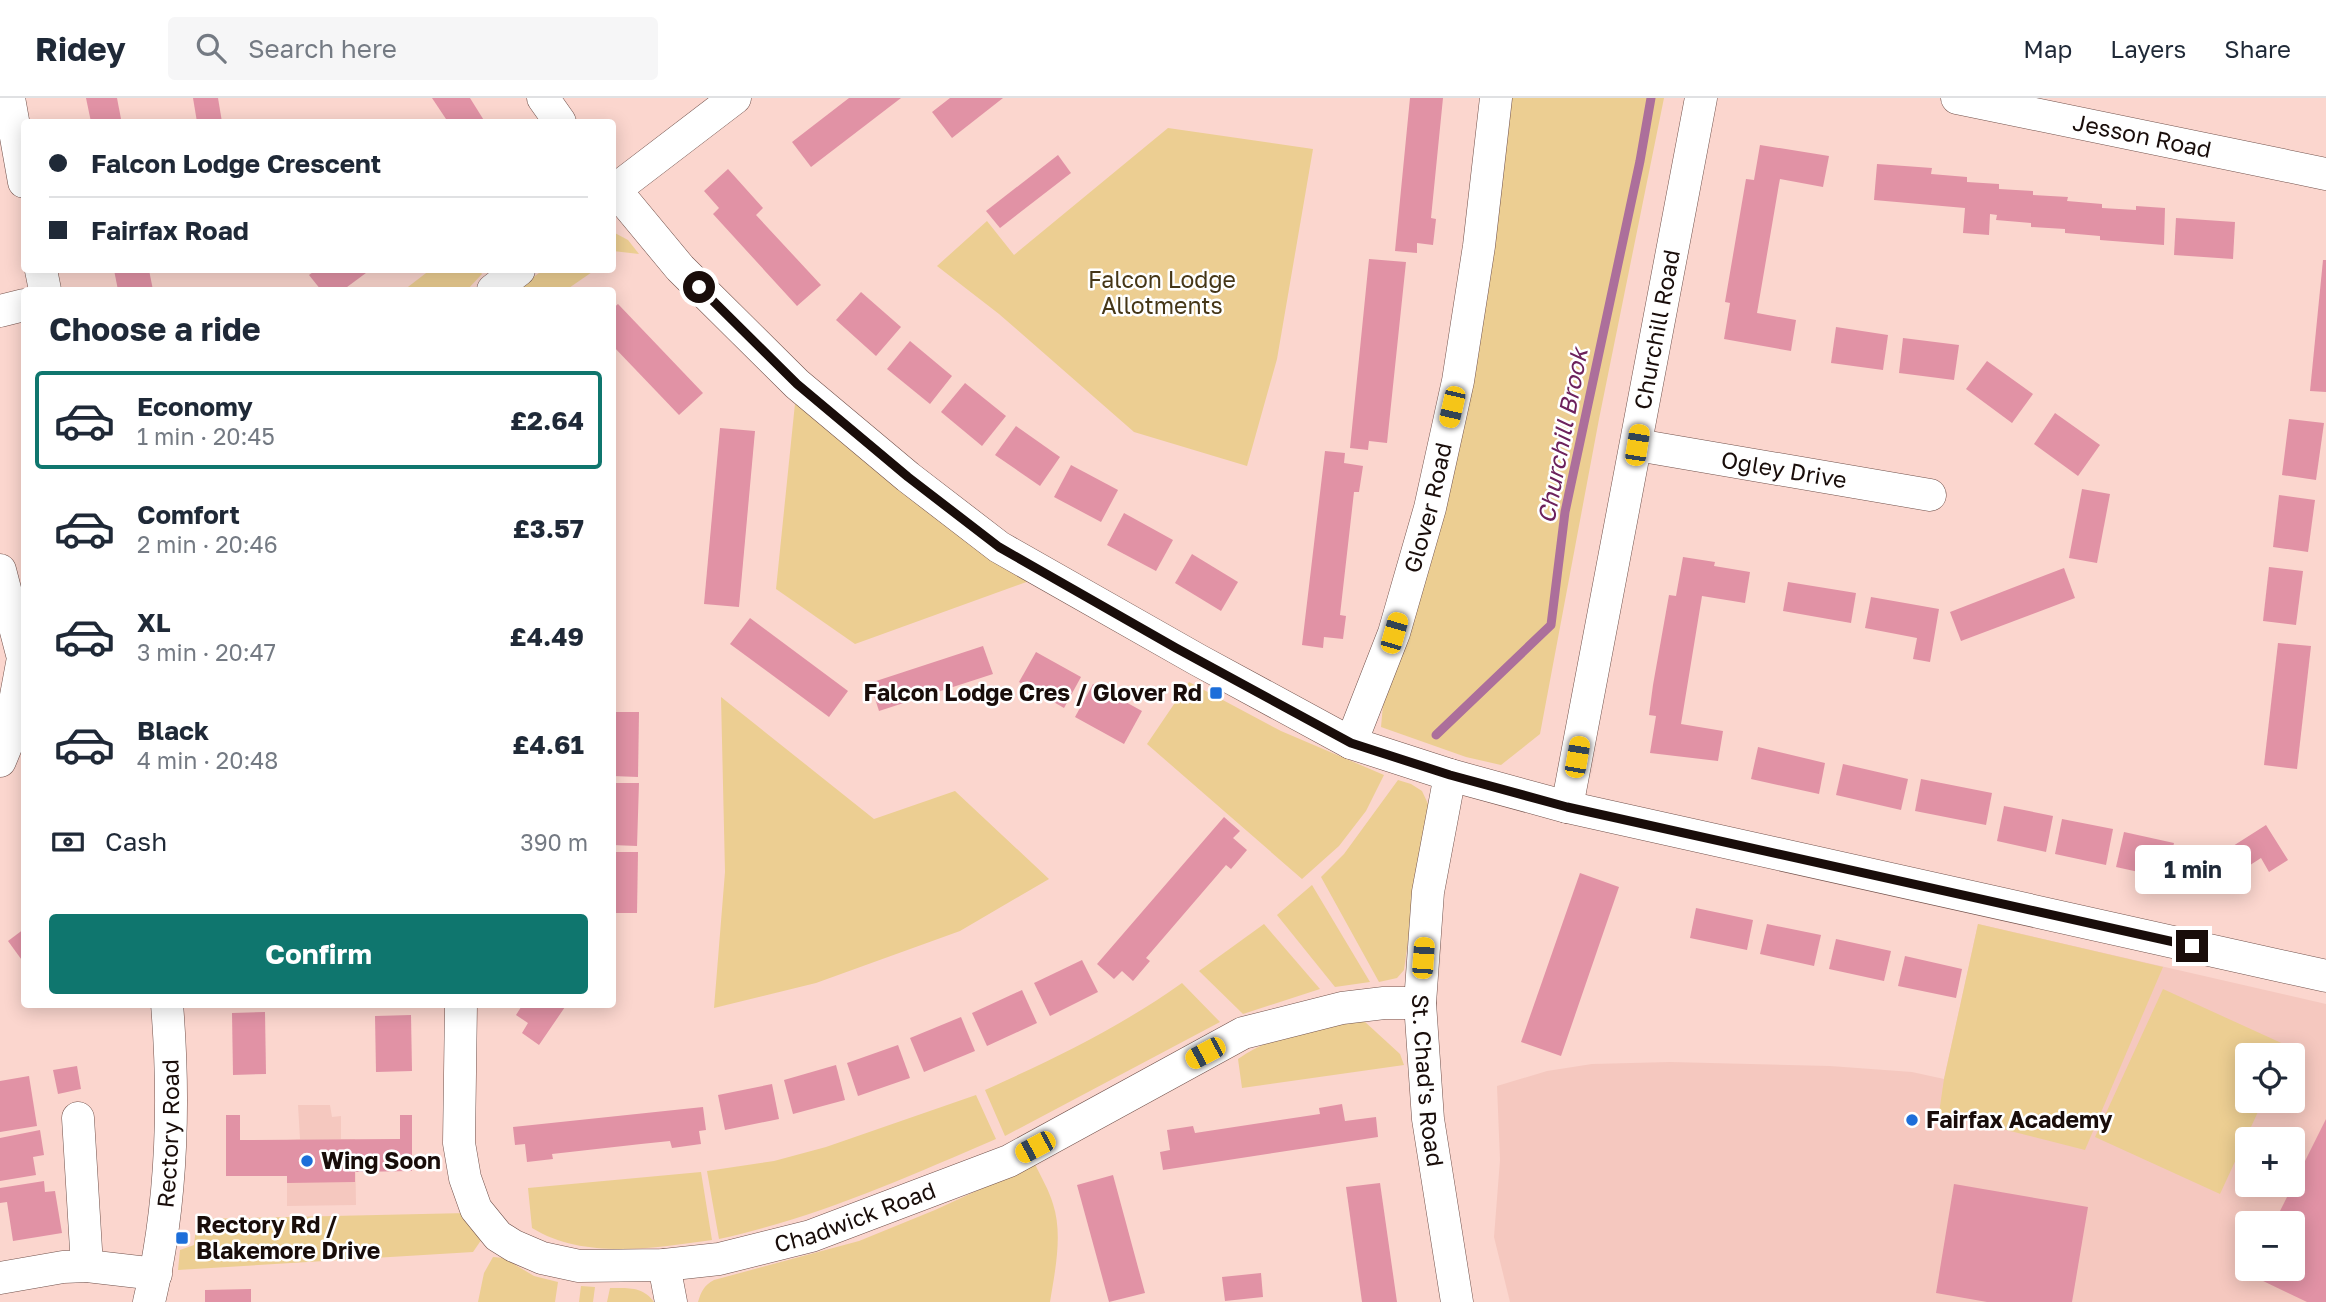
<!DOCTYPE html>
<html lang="en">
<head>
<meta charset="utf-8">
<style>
  :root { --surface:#fff; --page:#f6f6f7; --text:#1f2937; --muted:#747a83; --line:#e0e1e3; --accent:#0f766e }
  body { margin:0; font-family:"Golos Text",sans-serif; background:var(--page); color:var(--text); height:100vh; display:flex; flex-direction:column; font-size:26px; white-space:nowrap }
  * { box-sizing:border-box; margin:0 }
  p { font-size:23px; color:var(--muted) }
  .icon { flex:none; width:38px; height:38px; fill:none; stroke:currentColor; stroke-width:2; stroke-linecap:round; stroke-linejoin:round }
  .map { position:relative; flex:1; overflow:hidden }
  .panel { position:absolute; left:21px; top:189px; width:595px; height:721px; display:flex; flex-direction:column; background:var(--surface); border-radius:7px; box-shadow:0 4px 18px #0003 }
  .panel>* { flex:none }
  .hud { position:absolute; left:21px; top:21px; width:595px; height:154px; border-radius:7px; box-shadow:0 4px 18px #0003; display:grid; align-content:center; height:154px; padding:0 28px; background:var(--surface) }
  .fabs { position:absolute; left:2235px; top:945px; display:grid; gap:14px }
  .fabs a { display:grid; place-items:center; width:70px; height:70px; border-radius:7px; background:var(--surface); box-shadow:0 4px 18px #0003; font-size:35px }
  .end { position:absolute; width:32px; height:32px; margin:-16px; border:9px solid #190d0a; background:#fff; box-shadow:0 0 0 4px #fff }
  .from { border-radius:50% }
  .bubble { position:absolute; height:49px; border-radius:7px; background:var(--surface); box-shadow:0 4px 18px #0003; font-size:23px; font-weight:700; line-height:49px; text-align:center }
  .car { position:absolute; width:21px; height:42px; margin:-21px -10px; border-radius:9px; box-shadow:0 0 5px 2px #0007; background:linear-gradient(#f5c518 24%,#345 0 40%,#f5c518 0 76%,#345 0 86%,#f5c518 0) }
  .hud b { display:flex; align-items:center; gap:24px; height:66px; font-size:26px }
  .hud b+b { border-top:2px solid var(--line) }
  .hud i { width:18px; height:18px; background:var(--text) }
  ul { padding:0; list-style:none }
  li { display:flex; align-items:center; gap:21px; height:98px; margin:0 14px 10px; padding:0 14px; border:4px solid transparent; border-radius:7px }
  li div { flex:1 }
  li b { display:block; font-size:26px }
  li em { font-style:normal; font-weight:700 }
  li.current { border-color:var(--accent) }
  li>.icon { width:63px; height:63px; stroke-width:1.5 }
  h2 { padding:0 28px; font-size:32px; line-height:84px }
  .pay { display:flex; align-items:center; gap:18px; height:77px; padding:0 28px; font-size:26px }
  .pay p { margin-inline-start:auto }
  .cta { display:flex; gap:14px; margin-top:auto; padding:14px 28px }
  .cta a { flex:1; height:80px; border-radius:7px; background:var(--accent); color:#fff; font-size:28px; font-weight:700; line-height:80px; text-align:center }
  header { display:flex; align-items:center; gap:42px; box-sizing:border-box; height:98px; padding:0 35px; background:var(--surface); border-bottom:2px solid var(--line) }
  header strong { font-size:33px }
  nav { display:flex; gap:38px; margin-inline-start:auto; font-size:24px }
  .search { width:490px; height:63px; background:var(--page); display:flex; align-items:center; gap:18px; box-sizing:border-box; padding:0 24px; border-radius:7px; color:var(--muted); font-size:26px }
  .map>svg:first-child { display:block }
</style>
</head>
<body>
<header>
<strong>Ridey</strong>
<div class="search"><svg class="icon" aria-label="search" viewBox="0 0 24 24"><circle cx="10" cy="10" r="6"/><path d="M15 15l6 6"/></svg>Search here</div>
<nav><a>Map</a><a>Layers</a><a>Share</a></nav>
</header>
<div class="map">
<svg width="2326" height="1204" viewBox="0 0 2326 1204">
  <rect width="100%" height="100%" fill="#fbd6ce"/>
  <!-- built -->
  <g fill="#f5c8bf" fill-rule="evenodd">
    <path d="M1978,826L2326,906V1204H1510L1494,1139L1500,1062L1497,988L1547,973L1592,966L1670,964L1830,968L1912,974L1944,981ZM2247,957H2292V1003H2247ZM2247,1041H2292V1087H2247ZM2247,1125H2292V1171H2247Z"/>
    <polygon points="298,1007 330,1007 332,1019 341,1018 341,1041 355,1041 356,1107 287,1108 287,1042 300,1041"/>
  </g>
  <!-- green -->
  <g fill="#ecce92">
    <polygon points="1507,0 1664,0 1599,321 1540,636 1501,667 1466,659 1381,629 1383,607 1440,425"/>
    <polygon points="1168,30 1313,51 1277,261 1247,368 1134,334 999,216 937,168 987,123 1014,157"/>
    <polygon points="613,134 628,142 639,156 613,153"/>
    <polygon points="430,172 479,172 482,176 467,192 404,192"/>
    <polygon points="543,172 595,172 566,192 516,192"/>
    <polygon points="797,286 1046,477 855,546 776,491"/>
    <polygon points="1189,584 1281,633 1384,677 1366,713 1339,748 1302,781 1147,646"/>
    <polygon points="721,599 874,721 955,693 1049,781 960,833 816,885 714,910 725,774"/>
    <polygon points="1398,682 1411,686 1422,693 1430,710 1419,764 1404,872 1397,880 1379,884 1321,779 1344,756"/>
    <polygon points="1312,787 1370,884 1335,889 1277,817"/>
    <polygon points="1264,826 1320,891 1243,916 1199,873"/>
    <polygon points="1978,826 2163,869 2085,1052 1939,1015 1944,981"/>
    <path d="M1182,885L1220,924L1005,1038L985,992C1054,961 1120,929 1182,885Z"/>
    <polygon points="2163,891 2288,948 2283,957 2247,957 2247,1003 2263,1003 2220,1096 2095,1039"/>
    <path d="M1364,923L1400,956L1404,967L1242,990L1238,961C1273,935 1322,930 1364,923Z"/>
    <path d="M976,997L996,1041C905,1080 816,1120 719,1141L707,1073L774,1063L826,1049Z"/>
    <path d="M1035,1066C1041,1079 1049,1092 1053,1106C1063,1136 1055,1173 1050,1204H698C701,1194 704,1187 714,1182L859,1143L935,1112Z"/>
    <path d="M701,1074L712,1142C655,1150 584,1162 532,1130L528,1090Z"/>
    <polygon points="467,1115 484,1138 473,1154 178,1172 180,1152 194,1147 197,1121"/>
    <polygon points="493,1159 504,1160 534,1178 558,1184 555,1204 478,1204 484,1175"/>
    <polygon points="581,1188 595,1189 593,1204 579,1204"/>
    <path d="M610,1190C627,1190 643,1188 654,1204H607Z"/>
  </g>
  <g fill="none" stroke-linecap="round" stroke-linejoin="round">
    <!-- stream -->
    <polyline stroke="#ac6f9b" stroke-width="9" points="1436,637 1551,527 1565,414 1640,63 1651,0"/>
  </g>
  <!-- building -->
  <g fill="#e192a5">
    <polygon points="86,0 117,0 121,21 91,24"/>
    <polygon points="193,0 218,0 222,24 197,24"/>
    <polygon points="432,0 470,0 485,24 448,24"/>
    <polygon points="849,0 901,0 811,69 792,44"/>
    <polygon points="950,0 1003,0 952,40 932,14"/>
    <polygon points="1410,0 1443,0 1431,120 1436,121 1433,147 1417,145 1417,155 1395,153"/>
    <polygon points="1760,47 1829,58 1823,89 1780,81 1779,86 1757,215 1796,222 1791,253 1724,241 1730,205 1725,204 1746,81 1754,82"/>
    <polygon points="1058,57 1071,75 1000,130 986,113"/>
    <polygon points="1877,66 1932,70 1931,76 1967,79 1967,84 1999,86 1999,91 2033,93 2033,97 2068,99 2067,103 2102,106 2102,110 2136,112 2136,108 2165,110 2164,147 2100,142 2100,138 2065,135 2065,131 2031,129 2031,125 1996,122 1997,117 1990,116 1989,137 1963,135 1965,110 1874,102"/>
    <polygon points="728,71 763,110 756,117 821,187 797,208 713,116 719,110 704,93"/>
    <polygon points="2176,120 2235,124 2233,161 2174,157"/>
    <polygon points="1369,161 1406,164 1387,345 1369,343 1368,352 1350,350"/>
    <polygon points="2323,162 2326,162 2326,294 2310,293"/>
    <polygon points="114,172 149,172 153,192 118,192"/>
    <polygon points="316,172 370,172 343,192 321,192 309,177"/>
    <polygon points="861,194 901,229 876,258 836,222"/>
    <polygon points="618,206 703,295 679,317 612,247 612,211"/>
    <polygon points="1836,229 1888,237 1883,272 1831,265"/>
    <polygon points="1903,240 1959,247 1954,282 1899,275"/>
    <polygon points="910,243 952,278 930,306 887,271"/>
    <polygon points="1987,263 2033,296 2012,325 1966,291"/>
    <polygon points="965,285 1006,318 982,348 941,314"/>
    <polygon points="2055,315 2100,347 2078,378 2034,346"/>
    <polygon points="2289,321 2324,325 2316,382 2282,377"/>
    <polygon points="1016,328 1060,359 1040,388 995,357"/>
    <polygon points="720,330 755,333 739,509 704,506"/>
    <polygon points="1325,353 1345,355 1344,365 1363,368 1359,394 1354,394 1340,517 1346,518 1343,541 1324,539 1323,550 1302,547"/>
    <polygon points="1071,367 1118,392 1101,424 1054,399"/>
    <polygon points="2082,391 2110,396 2097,465 2069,460"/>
    <polygon points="2279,397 2315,402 2308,454 2273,449"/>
    <polygon points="1124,415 1173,442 1156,473 1107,447"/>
    <polygon points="1192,456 1238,484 1221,513 1175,485"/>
    <polygon points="1683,459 1715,464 1714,468 1750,474 1745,505 1702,498 1681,626 1723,633 1718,663 1650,655 1656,618 1649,617 1653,587 1669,497 1676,498"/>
    <polygon points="2269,469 2303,473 2296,527 2263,523"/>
    <polygon points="2064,470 2075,500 1961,543 1950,514"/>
    <polygon points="1788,484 1856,495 1851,525 1783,513"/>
    <polygon points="1871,499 1939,511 1930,564 1913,561 1917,540 1865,530"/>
    <polygon points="750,520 848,593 829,619 730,546"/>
    <polygon points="2278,545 2311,548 2297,671 2264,667"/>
    <polygon points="983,548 993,576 879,613 870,585"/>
    <polygon points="1036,554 1081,579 1064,610 1019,584"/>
    <polygon points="1093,586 1142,613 1124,646 1075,619"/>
    <polygon points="612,614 639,614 638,679 612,678"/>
    <polygon points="1758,649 1825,665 1819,696 1751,681"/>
    <polygon points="1843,666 1908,681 1901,712 1836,697"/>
    <polygon points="1921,681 1992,695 1986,727 1915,713"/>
    <polygon points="612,685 639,685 637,748 612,747"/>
    <polygon points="2004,708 2053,718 2046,754 1997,743"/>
    <polygon points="1224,719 1240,733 1233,740 1247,752 1231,771 1226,767 1146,860 1150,863 1133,883 1122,873 1114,881 1097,866"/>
    <polygon points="2062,721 2113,731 2106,767 2055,756"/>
    <polygon points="2266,727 2288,762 2269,774 2261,760 2244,771 2251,783 2231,795 2211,762"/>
    <polygon points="2124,734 2174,745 2166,780 2116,769"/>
    <polygon points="612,754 638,754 637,815 612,815"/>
    <polygon points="1580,775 1619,789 1561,958 1521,944"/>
    <polygon points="1696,810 1753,822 1747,852 1690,840"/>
    <polygon points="1767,826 1821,837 1814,868 1760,856"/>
    <polygon points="24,831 24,865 8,843"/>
    <polygon points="1836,841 1891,853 1884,883 1829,871"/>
    <polygon points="1905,858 1962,871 1956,900 1898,888"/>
    <polygon points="1082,862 1098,894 1050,918 1034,885"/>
    <polygon points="1022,892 1037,925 987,948 972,915"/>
    <polygon points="523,906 567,906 539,947 522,935 528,925 516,917"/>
    <polygon points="265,914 266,976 233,977 232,915"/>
    <polygon points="411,917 412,973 376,974 375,918"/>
    <polygon points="961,919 975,953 924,974 910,940"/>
    <polygon points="898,947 910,980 858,998 847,965"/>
    <polygon points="836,967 845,1002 793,1016 784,982"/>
    <polygon points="77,968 81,991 58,996 53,972"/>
    <polygon points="29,978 37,1028 0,1034 0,983"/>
    <polygon points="772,986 779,1021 725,1032 718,997"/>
    <polygon points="1342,1006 1345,1023 1376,1019 1378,1039 1163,1072 1160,1054 1170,1052 1167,1032 1193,1028 1195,1035 1320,1016 1319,1010"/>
    <polygon points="703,1009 706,1032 699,1033 701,1046 672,1050 670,1043 641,1046 552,1056 553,1061 527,1064 525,1046 515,1047 513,1029"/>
    <polygon points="226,1017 240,1017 240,1042 400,1041 400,1017 412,1017 412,1073 355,1074 355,1084 287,1085 287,1078 226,1078"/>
    <polygon points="2326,1021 2326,1204 2307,1204 2259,1181 2264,1171 2292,1171 2292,1125 2274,1125"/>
    <polygon points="40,1032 44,1057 33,1059 36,1077 0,1083 0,1040"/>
    <polygon points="1113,1077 1145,1195 1109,1204 1077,1087"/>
    <polygon points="44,1083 45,1094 55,1093 62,1135 13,1143 7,1104 0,1105 0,1090"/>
    <polygon points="1380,1085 1397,1204 1362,1204 1346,1089"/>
    <polygon points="1954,1086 2088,1109 2072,1204 1987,1204 1936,1195"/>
    <polygon points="1261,1175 1263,1199 1225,1203 1222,1179"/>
    <polygon points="251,1191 251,1204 205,1204 205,1192"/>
  </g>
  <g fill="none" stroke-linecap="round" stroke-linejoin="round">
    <defs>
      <g id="minor">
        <polyline points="9,0 24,84"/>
        <polyline points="543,0 560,24"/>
        <path id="s1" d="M1957,0L2326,76"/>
        <polyline points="612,88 680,170 797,286 908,379 999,449 1198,562 1351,645 1450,677 1567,709 2326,878"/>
        <polyline points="612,94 735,0"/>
        <polyline points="41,172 45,192"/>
        <polyline points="493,192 519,172"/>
        <polyline points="0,213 24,207"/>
        <path id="s2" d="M1637,347L1930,397"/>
        <polyline points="0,472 23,560 7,646 0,663"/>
        <path id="s3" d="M1351,645L1394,535L1430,410L1458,283L1479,148L1496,0"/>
        <path id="s4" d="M1450,677L1428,794L1420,905L1428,1021L1457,1204"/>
        <path id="s5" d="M1567,709L1701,0"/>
        <path id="s6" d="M461,906L459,1045L465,1080L476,1111L498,1138L514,1148L542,1160L579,1168L664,1167L719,1161L811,1138L1009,1063L1243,935L1342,910L1384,905H1420"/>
        <polyline points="78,1020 87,1168"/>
        <polyline points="664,1167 671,1204"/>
        <polyline points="0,1180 63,1169 87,1168 156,1176"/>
        <path id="s7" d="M149,1204C172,1108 175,1005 167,906"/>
      </g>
    </defs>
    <!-- minor casing -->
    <use href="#minor" stroke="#71514b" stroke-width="33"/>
    <!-- minor -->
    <use href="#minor" stroke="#fff" stroke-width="32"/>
  </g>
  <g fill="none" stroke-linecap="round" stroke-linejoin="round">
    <!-- route -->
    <polyline stroke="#190d0a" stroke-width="9" points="699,189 797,286 908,379 999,449 1176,550 1351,645 1450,677 1567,709 2192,848"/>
  </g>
  <!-- markers -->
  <g fill="#1d6ed9" stroke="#fff" stroke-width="2.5">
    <rect x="1209" y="588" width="14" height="14" rx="3.5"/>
    <circle cx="1912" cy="1022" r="7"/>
    <circle cx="307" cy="1063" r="7"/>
    <rect x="175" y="1133" width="14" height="14" rx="3.5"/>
  </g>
  <g text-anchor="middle" stroke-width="5" stroke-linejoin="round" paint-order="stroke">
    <!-- street labels -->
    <g font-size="23" fill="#190d0a" stroke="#fff">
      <text dy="8" stroke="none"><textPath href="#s1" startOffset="189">Jesson Road</textPath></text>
      <text dy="8" stroke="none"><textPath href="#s5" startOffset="486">Churchill Road</textPath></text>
      <text dy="8" stroke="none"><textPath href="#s2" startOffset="149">Ogley Drive</textPath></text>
      <text dy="8" stroke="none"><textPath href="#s3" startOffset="248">Glover Road</textPath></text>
      <text dy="8" stroke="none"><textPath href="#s4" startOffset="308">St. Chad's Road</textPath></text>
      <text dy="8" stroke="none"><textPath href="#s7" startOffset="170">Rectory Road</textPath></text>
      <text dy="8" stroke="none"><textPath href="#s6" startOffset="612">Chadwick Road</textPath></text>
    </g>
    <!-- park labels -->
    <g font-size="23" fill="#453617" stroke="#fff">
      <text x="1162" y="190">Falcon Lodge<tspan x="1162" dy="26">Allotments</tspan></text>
    </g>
    <!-- poi labels -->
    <g font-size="23" font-weight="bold" fill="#190d0a" stroke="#fff" text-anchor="start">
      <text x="1202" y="603" text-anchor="end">Falcon Lodge Cres / Glover Rd</text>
      <text x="1926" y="1030">Fairfax Academy</text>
      <text x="321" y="1071">Wing Soon</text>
      <text x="196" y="1135">Rectory Rd /<tspan x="196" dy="26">Blakemore Drive</tspan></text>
    </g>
    <!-- water labels -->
    <g font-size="24" font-style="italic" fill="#6c215c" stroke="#fff">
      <text transform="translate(1563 338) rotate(-79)" y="8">Churchill Brook</text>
    </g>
  </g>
</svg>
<div class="fabs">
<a><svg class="icon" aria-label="locate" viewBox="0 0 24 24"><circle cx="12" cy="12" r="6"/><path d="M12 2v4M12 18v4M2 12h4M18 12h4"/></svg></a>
<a>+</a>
<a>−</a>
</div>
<i class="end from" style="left:699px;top:189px"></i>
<i class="end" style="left:2192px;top:848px"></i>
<div class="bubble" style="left:2135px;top:747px;width:116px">1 min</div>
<i class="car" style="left:1452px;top:309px;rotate:193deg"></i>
<i class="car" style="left:1637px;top:347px;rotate:9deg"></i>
<i class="car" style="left:1394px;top:535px;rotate:16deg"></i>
<i class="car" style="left:1577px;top:659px;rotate:10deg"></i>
<i class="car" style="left:1423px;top:860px;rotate:4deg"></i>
<i class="car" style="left:1205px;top:955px;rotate:242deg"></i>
<i class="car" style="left:1035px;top:1049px;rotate:242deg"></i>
<div class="hud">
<b><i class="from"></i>Falcon Lodge Crescent</b>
<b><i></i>Fairfax Road</b>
</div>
<section class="panel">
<h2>Choose a ride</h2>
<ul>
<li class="current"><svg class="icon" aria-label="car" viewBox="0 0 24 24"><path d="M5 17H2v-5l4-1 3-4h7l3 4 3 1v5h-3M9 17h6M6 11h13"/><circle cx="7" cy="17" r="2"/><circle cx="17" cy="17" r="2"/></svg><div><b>Economy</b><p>1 min · 20:45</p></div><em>£2.64</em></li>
<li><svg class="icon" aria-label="car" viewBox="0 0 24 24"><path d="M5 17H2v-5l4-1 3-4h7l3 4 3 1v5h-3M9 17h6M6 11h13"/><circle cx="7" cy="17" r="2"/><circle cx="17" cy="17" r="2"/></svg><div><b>Comfort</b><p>2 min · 20:46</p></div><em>£3.57</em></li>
<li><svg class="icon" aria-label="car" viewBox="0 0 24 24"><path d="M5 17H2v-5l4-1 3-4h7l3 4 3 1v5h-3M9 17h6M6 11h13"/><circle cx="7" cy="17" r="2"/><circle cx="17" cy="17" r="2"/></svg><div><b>XL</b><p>3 min · 20:47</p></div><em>£4.49</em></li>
<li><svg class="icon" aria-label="car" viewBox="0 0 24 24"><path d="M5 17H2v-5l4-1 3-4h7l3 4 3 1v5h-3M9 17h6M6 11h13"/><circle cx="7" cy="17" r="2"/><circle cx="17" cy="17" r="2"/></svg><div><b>Black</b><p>4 min · 20:48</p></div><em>£4.61</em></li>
</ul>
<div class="pay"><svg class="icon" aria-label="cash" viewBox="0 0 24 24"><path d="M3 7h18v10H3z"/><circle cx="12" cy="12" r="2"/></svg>Cash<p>390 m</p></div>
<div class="cta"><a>Confirm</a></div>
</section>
</div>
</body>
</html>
